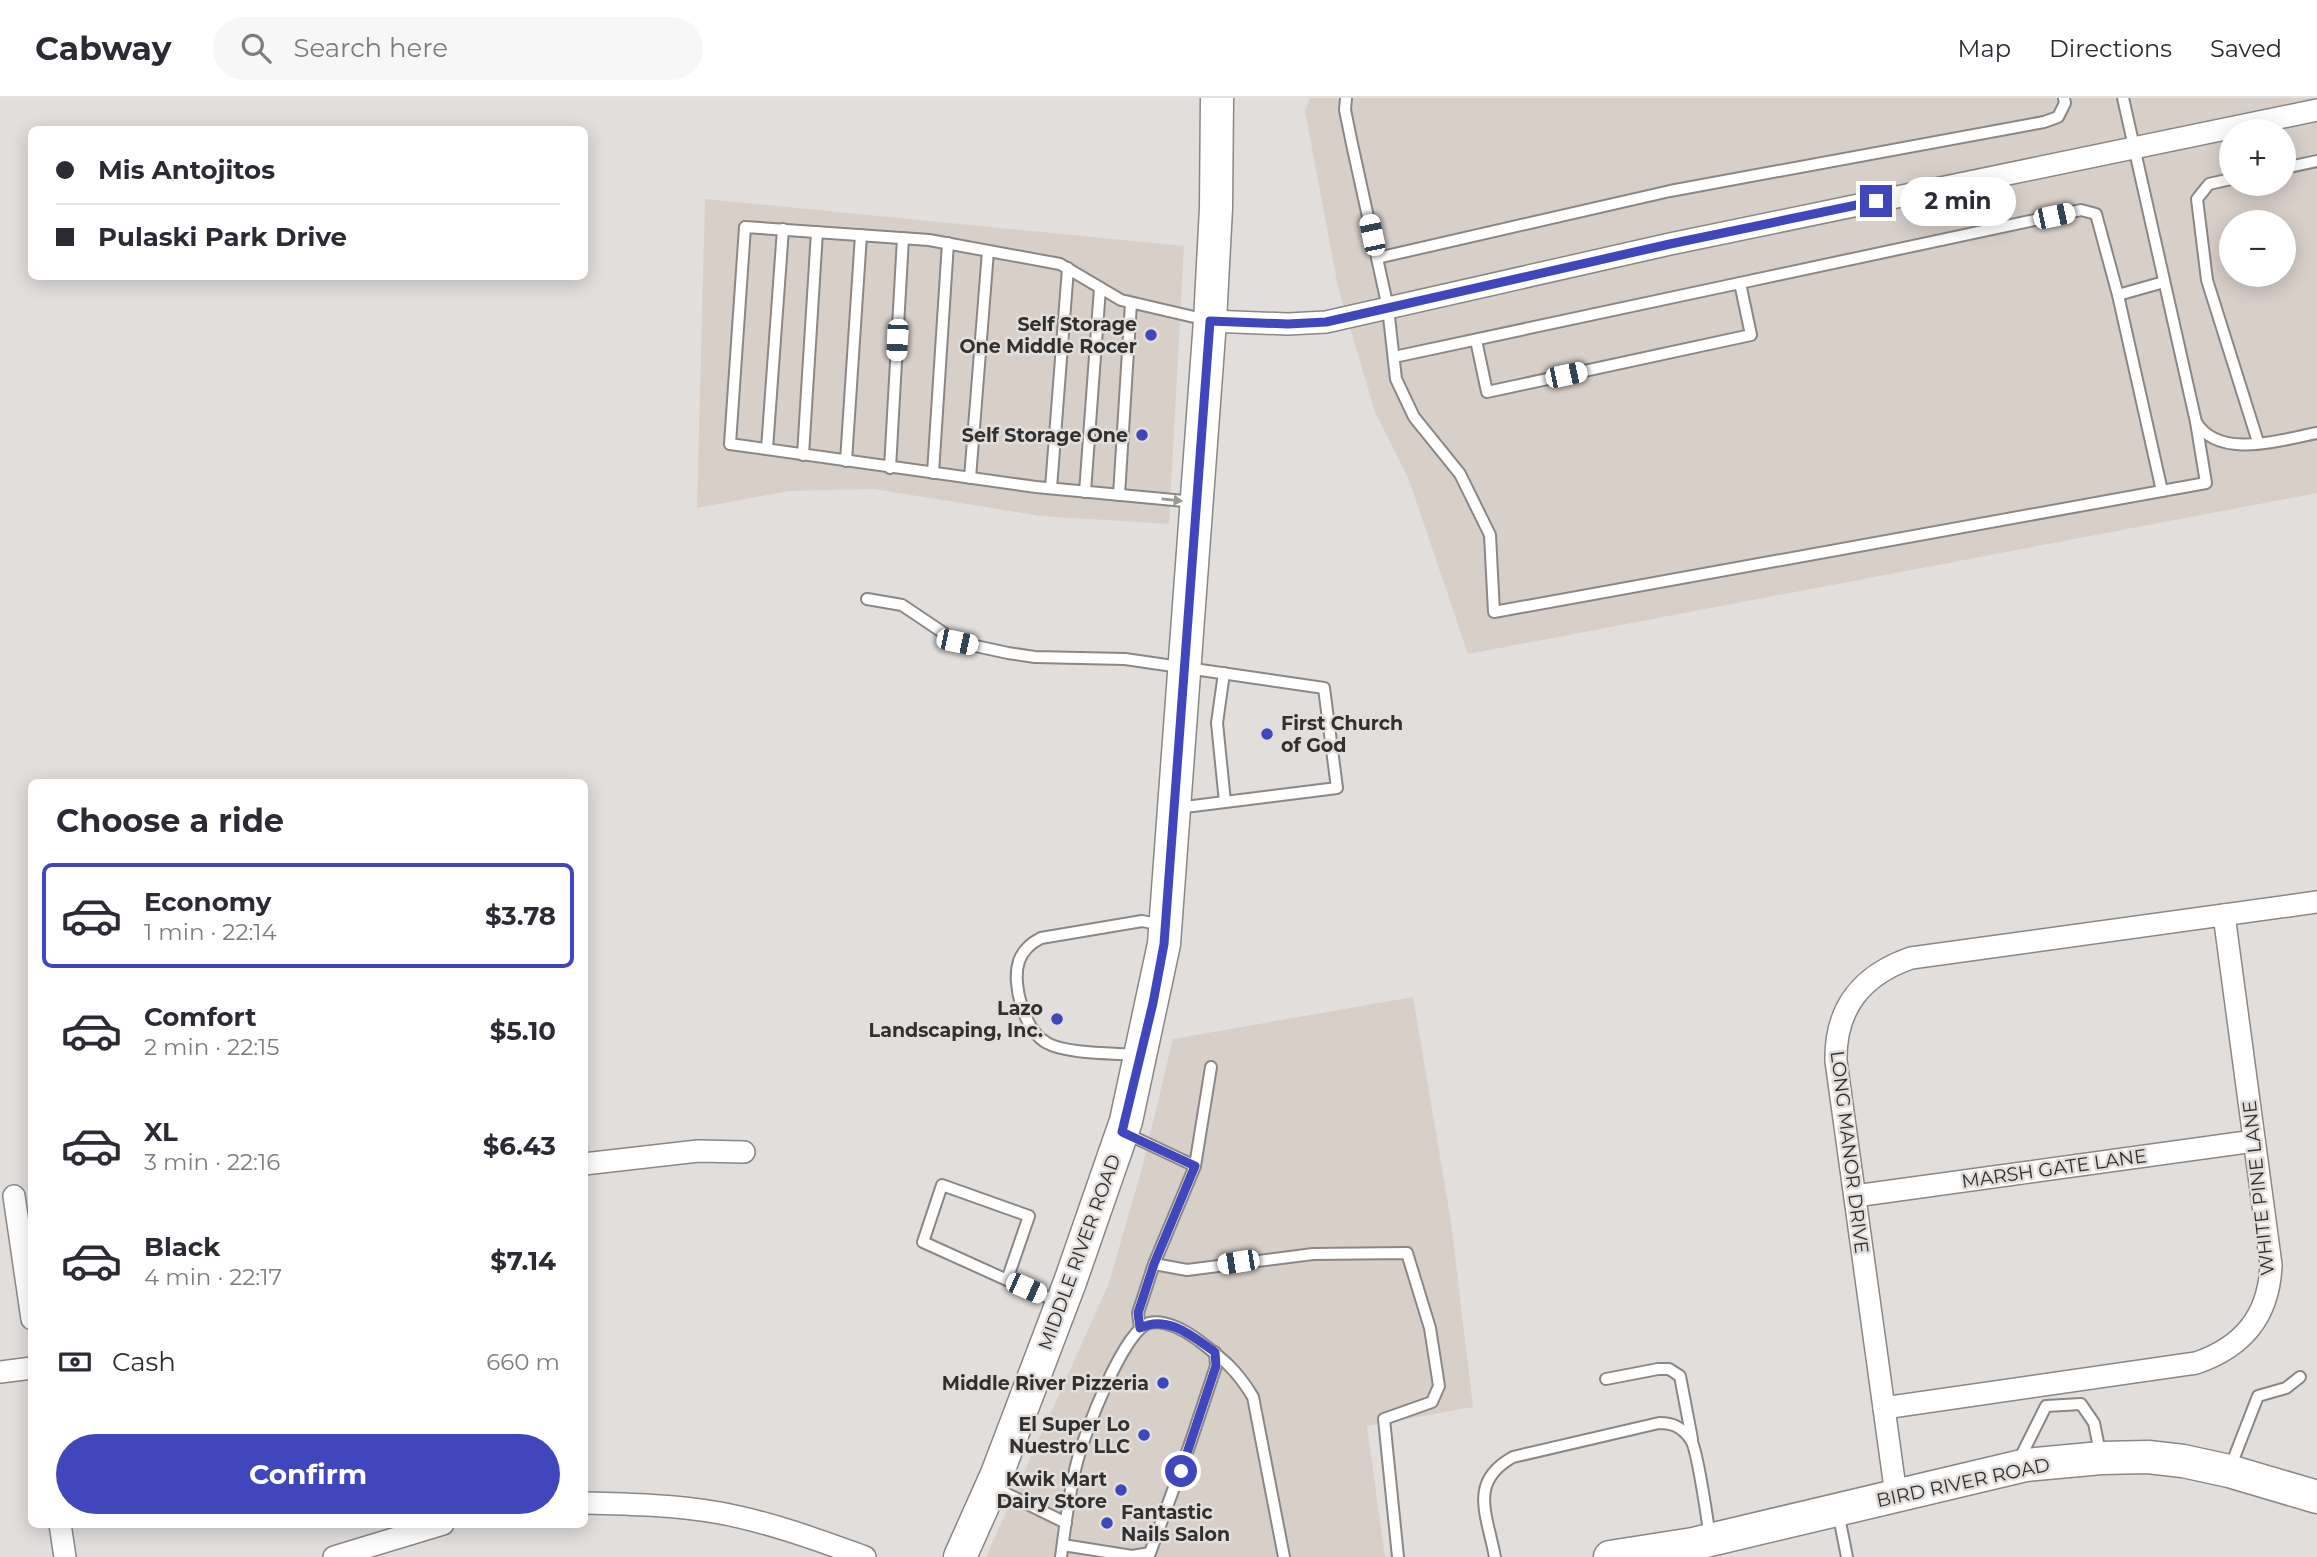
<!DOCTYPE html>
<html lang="en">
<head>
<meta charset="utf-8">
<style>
  :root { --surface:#fff; --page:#f7f7f7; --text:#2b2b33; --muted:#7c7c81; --line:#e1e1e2; --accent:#4047bc }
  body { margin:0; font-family:Montserrat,sans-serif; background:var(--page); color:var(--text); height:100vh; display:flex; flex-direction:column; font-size:26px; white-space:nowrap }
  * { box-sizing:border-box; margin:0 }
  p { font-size:23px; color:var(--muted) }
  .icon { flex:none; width:38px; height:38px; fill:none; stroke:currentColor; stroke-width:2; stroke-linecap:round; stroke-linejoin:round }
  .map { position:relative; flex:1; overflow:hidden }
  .panel { position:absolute; left:28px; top:681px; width:560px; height:749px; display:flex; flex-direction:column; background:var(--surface); border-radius:10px; box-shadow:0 4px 18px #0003 }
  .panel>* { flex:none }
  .banner { position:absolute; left:28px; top:28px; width:560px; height:154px; border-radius:10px; box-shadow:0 4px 18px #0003; display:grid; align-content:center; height:154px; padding:0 28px; background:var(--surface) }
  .tools { position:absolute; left:2219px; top:21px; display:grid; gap:14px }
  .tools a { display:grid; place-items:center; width:77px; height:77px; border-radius:50%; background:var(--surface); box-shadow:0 4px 18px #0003; font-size:35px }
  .end { position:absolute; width:32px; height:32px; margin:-16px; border:9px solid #4047bc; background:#fff; box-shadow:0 0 0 4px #fff }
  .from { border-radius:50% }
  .bubble { position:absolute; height:49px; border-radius:24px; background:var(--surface); box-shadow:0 4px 18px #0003; font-size:23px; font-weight:700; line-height:49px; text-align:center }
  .car { position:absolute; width:21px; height:42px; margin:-21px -10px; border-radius:9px; box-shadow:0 0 5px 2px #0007; background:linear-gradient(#fff 24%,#345 0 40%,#fff 0 76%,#345 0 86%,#fff 0) }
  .banner b { display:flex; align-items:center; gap:24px; height:66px; font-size:26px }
  .banner b+b { border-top:2px solid var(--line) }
  .banner i { width:18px; height:18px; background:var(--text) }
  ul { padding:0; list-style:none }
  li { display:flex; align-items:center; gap:21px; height:105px; margin:0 14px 10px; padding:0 14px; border:4px solid transparent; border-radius:10px }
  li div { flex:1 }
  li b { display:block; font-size:26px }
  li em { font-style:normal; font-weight:700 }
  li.on { border-color:var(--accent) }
  li>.icon { width:63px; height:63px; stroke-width:1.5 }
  h2 { padding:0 28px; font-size:32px; line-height:84px }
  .pay { display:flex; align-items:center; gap:18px; height:77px; padding:0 28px; font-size:26px }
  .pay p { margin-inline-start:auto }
  .action { display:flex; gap:14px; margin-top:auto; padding:14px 28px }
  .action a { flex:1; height:80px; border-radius:42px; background:var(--accent); color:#fff; font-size:28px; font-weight:700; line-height:80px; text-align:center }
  header { display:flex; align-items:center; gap:42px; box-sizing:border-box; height:98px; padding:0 35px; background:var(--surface); border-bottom:2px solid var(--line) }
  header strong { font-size:33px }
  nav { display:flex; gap:38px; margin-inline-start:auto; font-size:24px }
  .search { width:490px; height:63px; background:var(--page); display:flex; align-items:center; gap:18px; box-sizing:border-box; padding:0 24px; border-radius:38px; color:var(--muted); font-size:26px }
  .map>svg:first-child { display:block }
</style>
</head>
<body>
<header>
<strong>Cabway</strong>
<div class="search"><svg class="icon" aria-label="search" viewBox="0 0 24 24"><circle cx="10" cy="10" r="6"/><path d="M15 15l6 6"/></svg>Search here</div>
<nav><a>Map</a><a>Directions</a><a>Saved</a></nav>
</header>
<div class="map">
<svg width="2317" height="1459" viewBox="0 0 2317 1459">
  <rect width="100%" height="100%" fill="#e1dedc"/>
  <!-- built -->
  <g fill="#d8cfc9" fill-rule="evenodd">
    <path d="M1310,0H2317V395L1468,556L1409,382L1375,314L1338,189L1305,13ZM2231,33H2284V86H2231ZM2231,124H2284V177H2231Z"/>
    <polygon points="705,101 1184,148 1169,426 1041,418 874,391 789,393 697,410"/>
    <polygon points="1413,899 1451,1124 1473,1309 1367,1328 1385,1459 986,1459 1109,1185 1142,1070 1173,941"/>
  </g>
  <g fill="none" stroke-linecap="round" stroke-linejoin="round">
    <defs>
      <g id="lane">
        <polyline points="1346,0 1345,12 1352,46 1388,210 1396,281 1414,319 1460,376 1490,437 1494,514 2206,385 2196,324"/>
        <path d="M2123,0L2196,324C2219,362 2280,342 2317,335"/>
        <polyline points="2284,70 2317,63"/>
        <polyline points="2231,81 2209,86 2197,101 2207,182 2258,344"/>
        <polyline points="1377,160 1670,93 2044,24 2058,19 2065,5 2064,0"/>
        <polyline points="1740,185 2081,112 2096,116 2118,197 2164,184"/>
        <polyline points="2118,197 2162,393"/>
        <polyline points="1394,259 1740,185 1751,237 1487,294 1476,242"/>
        <polyline points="767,351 783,131"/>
        <polyline points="803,357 817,134"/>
        <polyline points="846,363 861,137"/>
        <polyline points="890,370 903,140"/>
        <polyline points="933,375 948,145"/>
        <polyline points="970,380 988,153"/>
        <polyline points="1051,390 1068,170"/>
        <polyline points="1085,394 1100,190"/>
        <polyline points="1119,397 1131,205"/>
        <polyline points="1195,404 1036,389 730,346 745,129 929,142 1060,166 1121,202 1207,222"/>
        <polyline points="867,501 902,507 957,544 1008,555 1035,559 1125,561 1324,590 1337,690 1177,710"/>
        <polyline points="1224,575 1217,625 1225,704"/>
        <path d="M1138,957C1115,955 1066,956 1047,945C1025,933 1011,887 1019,863C1023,852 1031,845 1041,840L1142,823L1162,827"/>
        <polyline points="1125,1035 1195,1068 1154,1166 1138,1215 1140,1230"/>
        <polyline points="1195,1068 1211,969"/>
        <polyline points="1154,1166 1187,1172 1313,1156 1407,1155 1430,1230 1439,1288 1432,1304 1384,1321 1398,1459"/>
        <polyline points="1007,1182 923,1144 942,1087 1029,1118 1007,1182 1059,1204"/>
        <polyline points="1606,1281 1658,1271 1669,1271 1680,1278 1692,1341"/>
        <polyline points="2018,1364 2046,1308 2081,1306 2094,1325 2101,1359"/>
        <polyline points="2230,1370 2258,1298 2286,1290 2300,1279"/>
        <polyline points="993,1389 1066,1425"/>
        <polyline points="1838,1414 1847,1459"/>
        <polyline points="1063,1447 1132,1458 1150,1455 1190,1346 1216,1268 1215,1254"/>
        <path d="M1061,1459C1065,1428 1069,1395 1077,1364C1084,1337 1123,1233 1149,1225C1165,1221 1186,1233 1198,1242C1224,1262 1236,1271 1253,1299L1284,1459"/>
        <path d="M1495,1459C1487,1416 1468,1384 1513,1359L1659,1325C1673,1325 1682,1329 1691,1342C1698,1353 1707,1421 1710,1439"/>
      </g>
      <g id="street">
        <polyline points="1210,223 1288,226 1326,224 1670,146 2317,12"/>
        <polyline points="584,1066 698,1053 744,1054"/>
        <polyline points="14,1098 32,1221"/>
        <polyline points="1855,1098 2254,1043"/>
        <polyline points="0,1274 32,1270"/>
        <path d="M1884,1310L2196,1265C2243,1249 2269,1218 2271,1167L2224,817"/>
        <path d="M1896,1397L1836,963C1835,910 1862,877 1911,860L2317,804"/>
        <path d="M584,1405C630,1406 675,1407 720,1415C769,1424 818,1442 865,1459"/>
        <polyline points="60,1426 65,1459"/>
        <polyline points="334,1459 443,1426"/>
      </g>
      <g id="secondary">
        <polyline points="960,1459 997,1376 1070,1184 1126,1023 1164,846 1210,223 1216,110 1217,0"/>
        <polyline points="1610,1459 1693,1446 2026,1367 2101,1360 2148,1359 2183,1363 2229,1373 2317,1399"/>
      </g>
    </defs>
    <!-- lane casing -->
    <use href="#lane" stroke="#8a8785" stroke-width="14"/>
    <!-- street casing -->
    <use href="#street" stroke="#8a8785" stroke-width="24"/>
    <!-- secondary casing -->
    <use href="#secondary" stroke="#8a8785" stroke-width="35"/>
    <!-- lane -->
    <use href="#lane" stroke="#fff" stroke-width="10"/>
    <!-- street -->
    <use href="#street" stroke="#fff" stroke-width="21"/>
    <!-- secondary -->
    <use href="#secondary" stroke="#fff" stroke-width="32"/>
  </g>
  <!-- one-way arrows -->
  <defs><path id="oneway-solid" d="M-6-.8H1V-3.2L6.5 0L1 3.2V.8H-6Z" transform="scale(1.75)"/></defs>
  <use fill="#989897" href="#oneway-solid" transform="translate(1172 402) rotate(6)"/>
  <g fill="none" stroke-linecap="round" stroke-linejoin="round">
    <!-- route -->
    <path stroke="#4047bc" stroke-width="9" d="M1181,1373L1216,1268L1215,1254C1193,1239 1168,1216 1140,1230L1138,1215L1154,1166L1195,1068L1122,1034L1153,905L1164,846L1210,223L1288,226L1326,224L1670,146L1876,103"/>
  </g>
  <!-- markers -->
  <g fill="#4047bc" stroke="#e1dedc" stroke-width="2.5">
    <circle cx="1151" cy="237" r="7"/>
    <circle cx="1142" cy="337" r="7"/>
    <circle cx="1267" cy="636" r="7"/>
    <circle cx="1057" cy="921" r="7"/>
    <circle cx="1163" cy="1285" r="7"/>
    <circle cx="1144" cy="1337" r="7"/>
    <circle cx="1121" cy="1392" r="7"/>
    <circle cx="1107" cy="1425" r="7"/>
  </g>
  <g text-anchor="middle" stroke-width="5" stroke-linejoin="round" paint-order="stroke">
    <!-- poi labels -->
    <g font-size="19" font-weight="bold" fill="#31302f" stroke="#e1dedc" text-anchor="end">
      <text x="1137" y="233">Self Storage<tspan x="1137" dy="22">One Middle Rocer</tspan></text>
      <text x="1128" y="344">Self Storage One</text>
      <text x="1281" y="632" text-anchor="start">First Church<tspan x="1281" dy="22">of God</tspan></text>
      <text x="1043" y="917">Lazo<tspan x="1043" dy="22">Landscaping, Inc.</tspan></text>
      <text x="1149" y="1292">Middle River Pizzeria</text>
      <text x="1130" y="1333">El Super Lo<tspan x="1130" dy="22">Nuestro LLC</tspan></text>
      <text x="1107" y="1388">Kwik Mart<tspan x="1107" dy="22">Dairy Store</tspan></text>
      <text x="1121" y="1421" text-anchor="start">Fantastic<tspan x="1121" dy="22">Nails Salon</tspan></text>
    </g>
    <!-- street labels -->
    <g font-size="19" fill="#31302f" stroke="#e1dedc">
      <text transform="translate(1850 1054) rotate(83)" y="7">LONG MANOR DRIVE</text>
      <text transform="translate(2054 1070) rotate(-8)" y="7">MARSH GATE LANE</text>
      <text transform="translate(2258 1090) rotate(-96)" y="7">WHITE PINE LANE</text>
      <text transform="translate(1079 1154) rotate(-70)" y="7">MIDDLE RIVER ROAD</text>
      <text transform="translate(1963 1384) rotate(-12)" y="7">BIRD RIVER ROAD</text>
    </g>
  </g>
</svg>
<div class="tools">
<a>+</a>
<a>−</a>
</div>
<i class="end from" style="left:1181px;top:1373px"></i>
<i class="end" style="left:1876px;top:103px"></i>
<div class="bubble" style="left:1900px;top:79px;width:116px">2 min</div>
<i class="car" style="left:2054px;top:118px;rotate:78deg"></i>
<i class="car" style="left:1372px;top:137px;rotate:348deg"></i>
<i class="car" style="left:897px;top:242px;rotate:183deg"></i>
<i class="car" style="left:1566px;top:277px;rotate:78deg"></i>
<i class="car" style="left:957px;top:544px;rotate:102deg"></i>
<i class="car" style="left:1238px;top:1164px;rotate:261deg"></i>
<i class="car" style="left:1026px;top:1190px;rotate:114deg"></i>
<div class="banner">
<b><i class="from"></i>Mis Antojitos</b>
<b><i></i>Pulaski Park Drive</b>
</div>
<section class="panel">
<h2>Choose a ride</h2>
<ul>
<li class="on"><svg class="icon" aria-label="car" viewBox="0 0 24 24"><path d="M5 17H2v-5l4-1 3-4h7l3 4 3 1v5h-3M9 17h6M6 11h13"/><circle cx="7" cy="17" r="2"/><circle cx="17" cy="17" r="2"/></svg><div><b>Economy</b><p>1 min · 22:14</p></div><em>$3.78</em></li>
<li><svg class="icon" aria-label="car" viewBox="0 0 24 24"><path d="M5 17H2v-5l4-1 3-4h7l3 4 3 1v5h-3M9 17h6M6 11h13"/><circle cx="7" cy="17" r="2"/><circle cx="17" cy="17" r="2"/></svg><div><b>Comfort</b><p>2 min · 22:15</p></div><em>$5.10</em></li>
<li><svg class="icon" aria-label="car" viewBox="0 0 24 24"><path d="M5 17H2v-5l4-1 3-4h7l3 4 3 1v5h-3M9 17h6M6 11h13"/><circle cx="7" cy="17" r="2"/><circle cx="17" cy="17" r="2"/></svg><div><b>XL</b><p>3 min · 22:16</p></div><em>$6.43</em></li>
<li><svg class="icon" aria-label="car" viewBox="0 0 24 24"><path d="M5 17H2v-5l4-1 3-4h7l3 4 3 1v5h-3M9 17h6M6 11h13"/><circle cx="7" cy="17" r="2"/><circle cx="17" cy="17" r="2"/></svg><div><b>Black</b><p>4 min · 22:17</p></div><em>$7.14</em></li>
</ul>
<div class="pay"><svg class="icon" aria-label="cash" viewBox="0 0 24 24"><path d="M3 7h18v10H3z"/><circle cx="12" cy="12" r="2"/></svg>Cash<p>660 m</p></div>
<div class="action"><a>Confirm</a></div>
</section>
</div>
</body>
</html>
